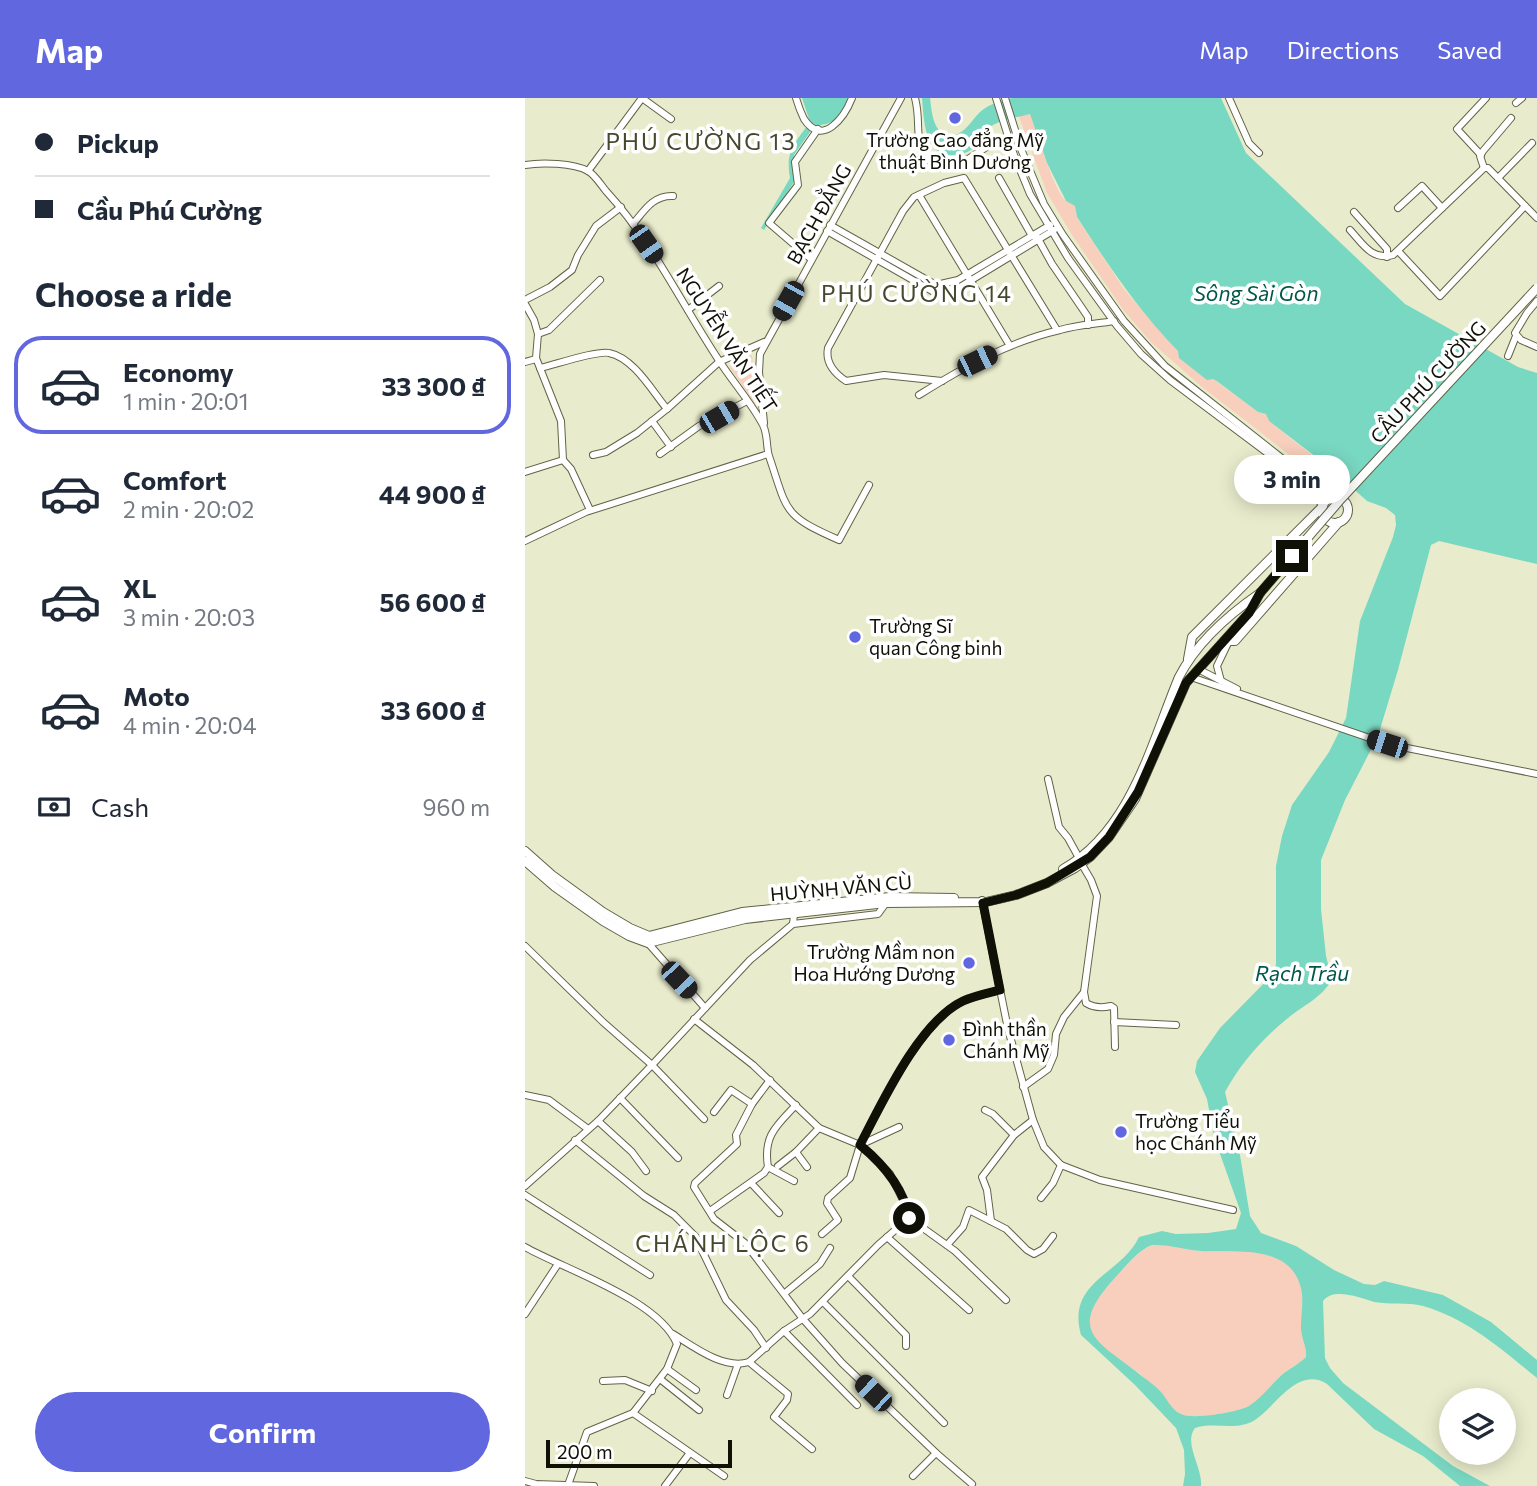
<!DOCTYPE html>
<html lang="en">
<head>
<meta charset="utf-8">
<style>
  :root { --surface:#fff; --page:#f6f6f7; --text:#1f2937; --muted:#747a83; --line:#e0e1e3; --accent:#6067df }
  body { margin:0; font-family:Commissioner,sans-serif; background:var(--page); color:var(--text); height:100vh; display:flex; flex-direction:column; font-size:26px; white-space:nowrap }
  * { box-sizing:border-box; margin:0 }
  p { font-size:23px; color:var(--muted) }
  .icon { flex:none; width:38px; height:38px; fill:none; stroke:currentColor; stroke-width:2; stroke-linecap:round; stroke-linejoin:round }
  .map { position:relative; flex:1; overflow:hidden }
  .panel { display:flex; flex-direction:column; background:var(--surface); width:525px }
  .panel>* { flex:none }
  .banner { display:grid; align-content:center; height:154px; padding:0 35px; background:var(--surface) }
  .tools { position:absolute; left:914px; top:1290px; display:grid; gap:14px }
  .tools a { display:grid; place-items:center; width:77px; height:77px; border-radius:50%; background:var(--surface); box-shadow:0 4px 18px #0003; font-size:35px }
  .scale { position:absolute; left:21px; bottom:18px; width:186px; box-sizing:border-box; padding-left:7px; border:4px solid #101106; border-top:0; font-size:19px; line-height:24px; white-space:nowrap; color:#101106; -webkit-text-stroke:5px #fff; paint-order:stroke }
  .end { position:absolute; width:32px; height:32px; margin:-16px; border:9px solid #101106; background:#fff; box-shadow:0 0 0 4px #fff }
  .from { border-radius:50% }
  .bubble { position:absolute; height:49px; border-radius:24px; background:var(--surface); box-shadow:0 4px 18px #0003; font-size:23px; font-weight:700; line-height:49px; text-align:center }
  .car { position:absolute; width:21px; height:42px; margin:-21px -10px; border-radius:9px; box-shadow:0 0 5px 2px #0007; background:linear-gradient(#222 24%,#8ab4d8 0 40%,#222 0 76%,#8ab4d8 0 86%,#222 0) }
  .banner b { display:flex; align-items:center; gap:24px; height:66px; font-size:26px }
  .banner b+b { border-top:2px solid var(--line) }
  .banner i { width:18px; height:18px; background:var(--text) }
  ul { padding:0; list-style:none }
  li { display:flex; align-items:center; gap:21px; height:98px; margin:0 14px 10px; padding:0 21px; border:4px solid transparent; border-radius:28px }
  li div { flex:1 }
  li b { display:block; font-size:26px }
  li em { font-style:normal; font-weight:700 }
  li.on { border-color:var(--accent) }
  li>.icon { width:63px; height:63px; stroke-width:1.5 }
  h2 { padding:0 35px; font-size:32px; line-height:84px }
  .pay { display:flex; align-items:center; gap:18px; height:77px; padding:0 35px; font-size:26px }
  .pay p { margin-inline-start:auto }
  .primary-button { display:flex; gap:14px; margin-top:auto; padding:14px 35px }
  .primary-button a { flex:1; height:80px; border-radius:42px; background:var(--accent); color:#fff; font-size:28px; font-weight:700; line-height:80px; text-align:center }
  header { display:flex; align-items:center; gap:42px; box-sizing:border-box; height:98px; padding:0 35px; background:var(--accent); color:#fff }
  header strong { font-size:33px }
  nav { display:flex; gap:38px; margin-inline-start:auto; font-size:24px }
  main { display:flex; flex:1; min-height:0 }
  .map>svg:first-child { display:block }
</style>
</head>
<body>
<header>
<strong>Map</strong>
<nav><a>Map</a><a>Directions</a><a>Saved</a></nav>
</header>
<main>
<section class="panel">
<div class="banner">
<b><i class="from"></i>Pickup</b>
<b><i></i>Cầu Phú Cường</b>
</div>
<h2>Choose a ride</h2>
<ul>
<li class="on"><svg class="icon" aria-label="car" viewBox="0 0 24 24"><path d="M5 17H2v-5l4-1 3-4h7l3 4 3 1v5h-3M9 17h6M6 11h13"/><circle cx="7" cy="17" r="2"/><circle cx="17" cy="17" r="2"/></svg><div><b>Economy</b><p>1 min · 20:01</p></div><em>33 300 ₫</em></li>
<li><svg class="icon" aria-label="car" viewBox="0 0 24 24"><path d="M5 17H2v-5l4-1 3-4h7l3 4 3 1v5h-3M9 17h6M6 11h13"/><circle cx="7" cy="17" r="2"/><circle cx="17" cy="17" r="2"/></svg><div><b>Comfort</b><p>2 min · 20:02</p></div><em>44 900 ₫</em></li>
<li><svg class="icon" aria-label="car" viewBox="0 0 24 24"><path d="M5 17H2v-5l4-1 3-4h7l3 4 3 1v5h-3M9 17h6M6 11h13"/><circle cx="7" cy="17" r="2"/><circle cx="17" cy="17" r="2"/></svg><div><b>XL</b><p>3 min · 20:03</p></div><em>56 600 ₫</em></li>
<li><svg class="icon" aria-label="car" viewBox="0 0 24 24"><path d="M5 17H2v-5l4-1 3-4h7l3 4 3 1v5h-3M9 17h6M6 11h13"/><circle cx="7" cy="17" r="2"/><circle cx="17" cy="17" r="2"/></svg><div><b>Moto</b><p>4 min · 20:04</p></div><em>33 600 ₫</em></li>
</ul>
<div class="pay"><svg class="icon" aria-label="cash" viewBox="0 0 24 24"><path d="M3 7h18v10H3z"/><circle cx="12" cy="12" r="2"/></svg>Cash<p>960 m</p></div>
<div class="primary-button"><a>Confirm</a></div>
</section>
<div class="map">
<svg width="1012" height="1388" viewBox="0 0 1012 1388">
  <rect width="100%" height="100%" fill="#e9eccc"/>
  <!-- green -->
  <g fill="#f8cfbd">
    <path d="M487,0H501C507,20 527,90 541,103C544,105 548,106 550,108L552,120L599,191L640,239L688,281L733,314L741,316L744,323L822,385L817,392L780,369L677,289L626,244L599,213L547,137L522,95Z"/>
    <polygon points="222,255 227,258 232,303 230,306 205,269 205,266"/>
    <path d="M633,1146C648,1148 662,1152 677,1153C707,1155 761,1146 775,1184C780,1198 776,1213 776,1228C775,1239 782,1248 781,1259C774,1266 766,1269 759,1275C747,1285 738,1300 724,1308C713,1314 668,1322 656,1316C641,1310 627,1286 614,1275C599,1264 573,1251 566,1233C564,1226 564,1218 566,1212C573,1194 614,1147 633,1146Z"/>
  </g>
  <!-- water -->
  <g fill="#79d8c2" fill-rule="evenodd">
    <path d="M277,0H323C316,17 310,28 290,27L269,57V84L239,132L236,130L265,80C260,53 270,45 285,24Z"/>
    <path d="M397,0H405C407,16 408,34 425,39C441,35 445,24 455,14C464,6 476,3 487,0H696L721,55L880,206L993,269L1012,275V466L914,443L906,447L873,572L853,638L820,702L796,762V811L801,858L807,882C794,902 780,906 763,920C737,941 715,966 700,994L715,1057L725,1118L736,1135L771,1148L809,1172L839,1186L850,1187L859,1183L918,1197L966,1224L1012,1262V1280C976,1251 943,1221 898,1208C882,1204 865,1207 849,1204C835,1200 809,1189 798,1203L800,1260L805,1270L818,1285L928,1368L965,1388H935L898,1358L849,1331L802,1286C773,1268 752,1307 730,1322C711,1334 690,1323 670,1330C658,1345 678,1370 676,1388H658L660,1376L659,1352L651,1330L610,1287L556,1237C541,1183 596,1177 614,1139L637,1133L651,1136L683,1135L711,1131L716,1115L689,1039L682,1001L670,974L672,963L695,930L749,875L751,866V768L757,738L767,707L804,654L821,620L835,523L868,439L871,427L870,417L861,410L842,403L804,369L744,323L741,316L733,314L693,284L688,281L682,282L654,260L653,253C613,212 583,167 552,119L550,108L541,103L522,65L505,16C494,19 479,21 468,27C460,32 458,41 451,48C446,53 439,56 432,57C399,62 399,22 397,0ZM627,1147C644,1146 660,1152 676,1153C707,1155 760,1146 774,1184C780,1198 776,1213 776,1227C775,1239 782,1248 781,1259C774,1266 767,1269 759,1275C747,1285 738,1299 724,1308C713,1314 668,1322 656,1316C646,1312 642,1300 635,1293C630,1288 624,1283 618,1279C577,1245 539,1236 588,1182C599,1170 612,1153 627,1147Z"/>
  </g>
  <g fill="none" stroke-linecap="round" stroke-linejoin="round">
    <defs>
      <g id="minor">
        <polyline points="117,0 146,21"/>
        <path d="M271,0C273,7 276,15 279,21C298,50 320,18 327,0"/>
        <path d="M390,0C398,31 384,43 412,70L432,68L468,45"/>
        <polyline points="471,0 489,57 505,96 543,160 592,228 616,256 645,282 761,369 776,381 798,408"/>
        <polyline points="480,0 496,51 519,106 538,137 599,223 640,268 777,376 813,399"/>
        <polyline points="704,0 724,45 734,55"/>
        <polyline points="991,5 997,0"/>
        <polyline points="956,57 932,31 961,0"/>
        <path d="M0,67C16,64 49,65 63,73C70,77 76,87 81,93C127,143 156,205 193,261C207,283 226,304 238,327C243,337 241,348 244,358C263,414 257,417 314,442L344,387"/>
        <polyline points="959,70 955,58 958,53 986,20"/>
        <polyline points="63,73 117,0"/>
        <polyline points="474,80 507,138 512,139 527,166 563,219 563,227"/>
        <polyline points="973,80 1007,45"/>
        <polyline points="394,97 485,248"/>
        <polyline points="873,110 897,88 917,110"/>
        <polyline points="829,114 862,151 862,159"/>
        <path d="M108,126C119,113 128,97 148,98"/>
        <polyline points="305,127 411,187 433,182 525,127"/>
        <path d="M825,132C838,146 847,163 868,157L959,70H963L1012,120"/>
        <polyline points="302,133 407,193 416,196 430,192 529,132"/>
        <polyline points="874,154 915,198 1000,108"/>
        <polyline points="286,161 244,125 273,87 270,64 293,31"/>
        <polyline points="0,202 25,189 47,172 53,157 71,128 96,109"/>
        <polyline points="1012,203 1002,215 990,235 996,242 1012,249"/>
        <polyline points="0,206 9,222 13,236 11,260 36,323 38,362 0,374"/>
        <polyline points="163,212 194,188"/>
        <polyline points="13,236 24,232 75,182"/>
        <polyline points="983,258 991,238"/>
        <polyline points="0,264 11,261"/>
        <path d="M15,270C29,267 73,252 84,255C109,260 127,293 142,311"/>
        <path d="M417,283L359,277L321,283C309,275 300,265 303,250L378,113L389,99L419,85L439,80L532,232"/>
        <path d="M394,297C439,269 483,244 535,232C552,227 571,226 589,223"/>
        <polyline points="127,323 146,349"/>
        <polyline points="239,325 234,274 235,256 376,0"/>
        <polyline points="135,356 174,328 222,303"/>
        <polyline points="68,357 81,354 112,335 142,311 194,264 239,244"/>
        <polyline points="38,362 46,371 65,412"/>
        <polyline points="0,443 61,414 243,356"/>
        <polyline points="673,571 712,591"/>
        <polyline points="666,579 862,646 1012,676"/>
        <polyline points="696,583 692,568 704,543"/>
        <polyline points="523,681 534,729 543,740 554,760"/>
        <polyline points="457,802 483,931 508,1022 519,1049 536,1067 575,1082 708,1112"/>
        <polyline points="268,826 353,816 361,805"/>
        <polyline points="123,845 180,910"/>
        <polyline points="0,848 78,924 127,967 73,1023 0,1088"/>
        <path d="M559,894L561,905C569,910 577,910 586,908L589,910L590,949"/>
        <polyline points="589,924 651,927"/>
        <polyline points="245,982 227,1006 211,1037 212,1046 170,1085 169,1089 189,1121 220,1145 278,1221 317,1265 411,1355 388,1378"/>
        <polyline points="498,989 523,971 529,957 531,936 539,919 559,894 572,798 566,782 556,765"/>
        <polyline points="0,997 24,1002 63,1031"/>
        <polyline points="95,1000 153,1060"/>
        <polyline points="460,1012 468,1016 489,1037"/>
        <polyline points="189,1014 206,992 227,1006"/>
        <polyline points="179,1021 127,967 225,862 268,826 269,816"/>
        <polyline points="73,1023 107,1054 121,1073"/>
        <polyline points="50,1042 119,1098 149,1117 170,1138 201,1202 229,1232 241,1250"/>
        <path d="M335,1047C357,1006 394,924 438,903C450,898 463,895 475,892"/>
        <polyline points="253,1068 271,1054"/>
        <polyline points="243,1069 269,1083"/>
        <polyline points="282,1069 271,1054 294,1030"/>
        <polyline points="226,1085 254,1115"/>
        <polyline points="0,1097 125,1177"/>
        <polyline points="516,1100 528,1085 536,1067"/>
        <path d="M185,1113L239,1075L243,1069C238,1038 251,1028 271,1007"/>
        <polyline points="384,1120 430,1153 481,1202"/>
        <polyline points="466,1123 462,1092 457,1079 489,1037 508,1022"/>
        <polyline points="297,1136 313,1122 302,1105 303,1100 325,1080 335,1047 374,1029"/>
        <polyline points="362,1139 444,1212"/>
        <polyline points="422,1147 438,1129 444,1112 481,1131 502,1152 509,1156 518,1151 528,1138"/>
        <path d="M0,1149C41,1172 134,1202 152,1246L142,1271L108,1315L62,1334L43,1387"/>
        <polyline points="323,1178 381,1237 381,1248"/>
        <polyline points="260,1195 295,1166 305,1150"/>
        <polyline points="298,1204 419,1325"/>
        <polyline points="0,1216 33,1166"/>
        <polyline points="259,1233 332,1307"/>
        <path d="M148,1236C169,1249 199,1272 224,1264L259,1233L285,1216L353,1147L384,1120L383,1112L365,1076L347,1057L335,1047L294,1030L228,967L169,921"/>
        <polyline points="224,1264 263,1296 262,1302 249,1319 287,1351"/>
        <polyline points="142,1271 171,1292"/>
        <polyline points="135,1281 174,1312"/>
        <polyline points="78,1283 100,1282 127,1293"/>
        <polyline points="202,1297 213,1266"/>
        <polyline points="108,1315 199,1378"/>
        <polyline points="411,1355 447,1386"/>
        <polyline points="0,1383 11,1386 69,1388"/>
        <polyline points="140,1388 164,1356"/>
      </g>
      <g id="major">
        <circle cx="810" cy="412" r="13"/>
        <polyline points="704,543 710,543 814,424"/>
        <polyline points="663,561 667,539 798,408"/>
        <polyline points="0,753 27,777 78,814 105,830 124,838 217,814 365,799 429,800"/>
        <polyline points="0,763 30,789 78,823 104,838 123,845 220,821 361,805 461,804 491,797 522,785 550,770 565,759 584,739 610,701 661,585 724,515 735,495"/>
        <path d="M538,771C606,733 626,646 654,579C672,544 703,517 735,495"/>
      </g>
    </defs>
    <!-- minor casing -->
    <use href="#minor" stroke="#616347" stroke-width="8"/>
    <!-- major casing -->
    <use href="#major" stroke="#616347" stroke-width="10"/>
    <!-- minor -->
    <use href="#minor" stroke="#fff" stroke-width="6"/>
    <!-- major -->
    <use href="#major" stroke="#fff" stroke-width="8"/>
    <defs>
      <polyline id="major-bridge" points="735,495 816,401 1012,190"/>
    </defs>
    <!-- major-bridge casing -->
    <use href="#major-bridge" stroke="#616347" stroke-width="10" stroke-linecap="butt"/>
    <!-- major-bridge -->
    <use href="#major-bridge" stroke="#fff" stroke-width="8"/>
  </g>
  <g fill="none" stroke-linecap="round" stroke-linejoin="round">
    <!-- route -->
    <path stroke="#101106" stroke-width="9" d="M384,1120C379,1090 358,1066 335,1047C357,1005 394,924 438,903C449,898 463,895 475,892L458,805L491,797L522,785L565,759L584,739L613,694L661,585L724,515L735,495L767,458"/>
  </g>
  <!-- markers -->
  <g fill="#6067df" stroke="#fff" stroke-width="2.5">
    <circle cx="430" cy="20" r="7"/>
    <circle cx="330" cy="539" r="7"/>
    <circle cx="444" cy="865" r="7"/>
    <circle cx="424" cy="942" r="7"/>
    <circle cx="596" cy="1034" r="7"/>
  </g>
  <g text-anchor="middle" stroke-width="7" stroke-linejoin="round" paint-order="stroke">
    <!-- poi labels -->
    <g font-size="19" fill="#101106" stroke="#fff" text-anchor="start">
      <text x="430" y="49" text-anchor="middle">Trường Cao đẳng Mỹ<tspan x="430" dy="22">thuật Bình Dương</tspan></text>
      <text x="344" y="535">Trường Sĩ<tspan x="344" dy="22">quan Công binh</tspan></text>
      <text x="430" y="861" text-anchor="end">Trường Mầm non<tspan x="430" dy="22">Hoa Hướng Dương</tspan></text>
      <text x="438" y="938">Đình thần<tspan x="438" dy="22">Chánh Mỹ</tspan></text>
      <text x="610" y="1030">Trường Tiểu<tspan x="610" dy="22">học Chánh Mỹ</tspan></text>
    </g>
    <!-- street labels -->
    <g font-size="19" fill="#101106" stroke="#fff">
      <text transform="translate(294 116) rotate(-61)" y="7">BẠCH ĐẰNG</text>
      <text transform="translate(202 242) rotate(57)" y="7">NGUYỄN VĂN TIẾT</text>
      <text transform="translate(903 284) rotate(-47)" y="7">CẦU PHÚ CƯỜNG</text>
      <text transform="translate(316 790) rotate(-5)" y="7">HUỲNH VĂN CÙ</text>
    </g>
    <!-- water labels -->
    <g font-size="21" font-style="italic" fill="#005749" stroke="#fff">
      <text x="731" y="203">Sông Sài Gòn</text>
      <text x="777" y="883">Rạch Trầu</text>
    </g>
    <!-- quarter labels -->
    <g font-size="23" letter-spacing="2" fill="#46482e" stroke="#fff">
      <text x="176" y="52">PHÚ CƯỜNG 13</text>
      <text x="392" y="204">PHÚ CƯỜNG 14</text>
      <text x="198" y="1154">CHÁNH LỘC 6</text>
    </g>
  </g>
</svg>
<div class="tools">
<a><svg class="icon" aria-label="layers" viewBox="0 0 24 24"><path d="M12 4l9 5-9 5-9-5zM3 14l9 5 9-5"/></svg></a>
</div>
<div class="scale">200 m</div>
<i class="end from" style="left:384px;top:1120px"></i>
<i class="end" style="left:767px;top:458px"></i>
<div class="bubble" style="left:709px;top:357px;width:116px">3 min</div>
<i class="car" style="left:121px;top:146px;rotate:145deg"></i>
<i class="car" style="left:263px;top:203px;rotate:209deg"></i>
<i class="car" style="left:452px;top:263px;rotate:64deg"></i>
<i class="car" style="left:194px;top:319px;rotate:60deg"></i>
<i class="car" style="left:862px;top:646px;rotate:288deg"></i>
<i class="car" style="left:154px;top:882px;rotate:137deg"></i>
<i class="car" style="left:348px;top:1295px;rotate:314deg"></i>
</div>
</main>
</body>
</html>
